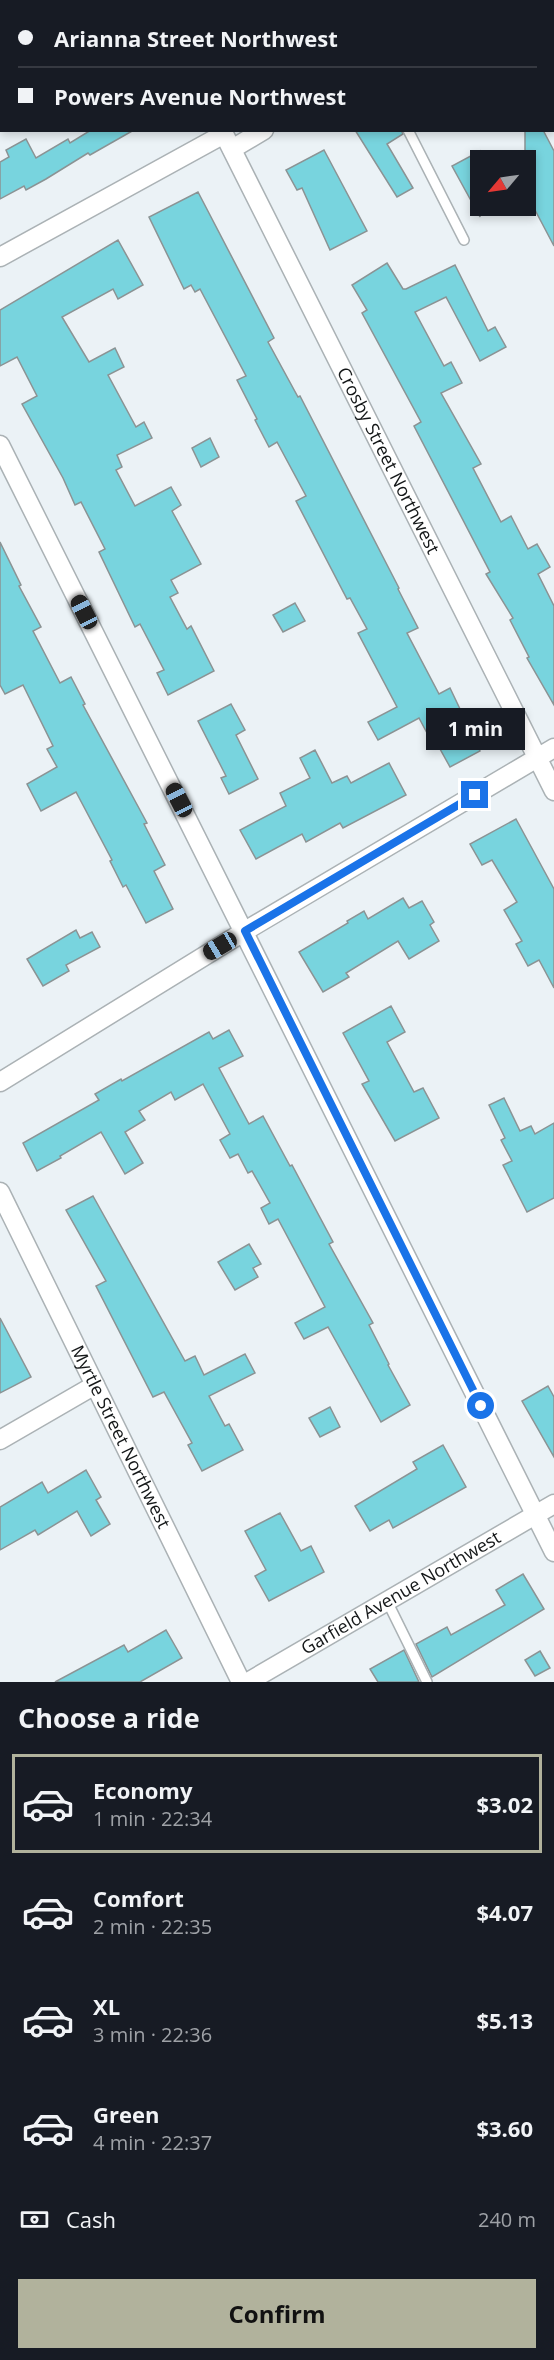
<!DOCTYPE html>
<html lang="en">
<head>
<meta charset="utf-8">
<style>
  :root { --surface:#171b24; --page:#242831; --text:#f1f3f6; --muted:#9ea1a6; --line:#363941; --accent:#b1b29c }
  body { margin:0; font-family:"Open Sans",sans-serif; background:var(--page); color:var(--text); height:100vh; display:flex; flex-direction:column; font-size:22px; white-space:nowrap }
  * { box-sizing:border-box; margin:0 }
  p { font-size:20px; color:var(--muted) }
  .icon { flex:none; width:33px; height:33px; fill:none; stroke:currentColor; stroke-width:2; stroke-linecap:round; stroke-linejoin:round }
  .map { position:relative; height:1682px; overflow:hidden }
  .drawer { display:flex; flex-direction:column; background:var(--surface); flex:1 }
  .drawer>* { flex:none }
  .banner { position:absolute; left:0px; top:0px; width:555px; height:132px; box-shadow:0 3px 9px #0003; display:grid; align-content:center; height:132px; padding:0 18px; background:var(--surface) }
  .needle { width:39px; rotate:241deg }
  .fabs { position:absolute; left:470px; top:150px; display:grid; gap:12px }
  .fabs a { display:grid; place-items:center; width:66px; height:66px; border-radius:0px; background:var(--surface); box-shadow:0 3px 9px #0003; font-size:30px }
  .end { position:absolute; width:27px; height:27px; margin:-14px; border:8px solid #1a73e8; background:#fff; box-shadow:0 0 0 3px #fff }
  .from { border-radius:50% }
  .bubble { position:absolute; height:42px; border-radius:0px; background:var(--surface); box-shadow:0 3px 9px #0003; font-size:20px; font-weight:700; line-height:42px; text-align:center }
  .car { position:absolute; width:18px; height:36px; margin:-18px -9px; border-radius:8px; box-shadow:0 0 4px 2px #0007; background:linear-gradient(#222 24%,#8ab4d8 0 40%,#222 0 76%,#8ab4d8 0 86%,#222 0) }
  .banner b { display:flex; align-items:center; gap:21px; height:57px; font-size:22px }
  .banner b+b { border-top:2px solid var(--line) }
  .banner i { width:15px; height:15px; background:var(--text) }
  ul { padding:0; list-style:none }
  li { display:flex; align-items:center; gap:18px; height:99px; margin:0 12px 9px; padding:0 6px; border:3px solid transparent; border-radius:0px }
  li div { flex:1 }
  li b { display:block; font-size:22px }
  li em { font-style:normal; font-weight:700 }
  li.active { border-color:var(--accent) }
  li>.icon { width:54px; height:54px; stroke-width:1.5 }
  h2 { padding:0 18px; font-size:27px; line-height:72px }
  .pay { display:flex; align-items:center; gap:15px; height:66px; padding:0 18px; font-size:22px }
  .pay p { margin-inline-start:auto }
  .primary-button { display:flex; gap:12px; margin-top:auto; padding:12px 18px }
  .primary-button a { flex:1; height:69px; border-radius:0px; background:var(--accent); color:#111; font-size:24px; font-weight:700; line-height:69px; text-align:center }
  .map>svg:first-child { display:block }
</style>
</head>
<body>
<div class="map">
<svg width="554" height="1682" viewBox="0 0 554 1682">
  <rect width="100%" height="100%" fill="#ebf2f6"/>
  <!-- building -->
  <g fill="#78d4de" stroke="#8b9394" stroke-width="1.5">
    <polygon points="91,130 134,130 90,155 88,153 46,179 26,190 24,186 0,199 0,162 9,157 6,150 26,139 36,158 68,139 70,143"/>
    <polygon points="355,130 401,130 403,134 387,144 413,188 397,197"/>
    <polygon points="525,130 543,130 554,151 554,246 525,191"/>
    <polygon points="324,150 367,231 330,250 302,188 297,190 286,170"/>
    <polygon points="480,151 480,217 452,166"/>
    <polygon points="198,192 274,338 268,342 298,397 300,396 399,588 398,589 418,628 407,633 439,694 450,688 480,751 450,767 430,731 427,733 419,718 378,740 368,722 397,707 358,633 367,629 350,598 347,599 296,501 306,496 277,442 269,447 255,420 257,419 237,380 246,376 200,289 195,292 191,285 184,289 149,217"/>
    <polygon points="118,240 143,285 118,299 113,289 62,317 89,362 115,348 124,367 108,375 136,427 144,422 152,438 117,455 122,467 116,470 135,506 171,487 181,505 172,511 201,564 171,580 178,593 170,597 187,629 191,626 214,671 168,695 157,673 164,670 140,624 135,627 99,552 105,549 81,502 75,505 63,478 22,404 37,396 17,357 0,366 0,310"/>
    <polygon points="387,263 403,289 406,289 455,265 488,331 495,327 506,347 480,361 446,297 415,312 444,366 451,362 462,383 441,393 481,464 473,468 501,522 511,516 528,549 537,544 550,567 538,574 554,606 554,705 527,658 529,657 510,620 513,618 486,574 490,572 414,426 421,422 362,313 367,310 352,285"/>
    <polygon points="210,438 219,457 201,467 192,448"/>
    <polygon points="0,542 21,585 19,586 41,627 33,631 60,683 71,677 85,704 83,705 147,823 144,824 165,865 154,871 173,909 146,923 126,885 123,887 110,861 112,860 76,792 41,811 27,784 57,767 47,749 53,746 23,685 5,694 0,685"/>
    <polygon points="295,603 305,621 283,632 273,615"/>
    <polygon points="231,704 245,730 236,735 258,779 229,794 221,778 226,776 198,721"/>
    <polygon points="315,750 332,783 347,776 351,783 389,763 406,795 343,828 340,823 306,842 302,834 256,859 240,830 286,806 280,793 310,778 300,758"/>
    <polygon points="516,819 554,889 554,988 539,960 528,966 516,944 522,941 504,910 517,902 492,860 482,865 470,844"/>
    <polygon points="403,898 409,908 422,901 434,922 430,925 439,941 409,959 398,941 346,973 349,977 323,992 299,952 348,923 347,921 364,911 368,919"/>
    <polygon points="76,930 80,938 92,932 100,947 66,965 69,971 43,986 27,959"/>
    <polygon points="391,1006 405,1032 387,1042 414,1092 423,1088 439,1118 395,1141 362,1084 369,1081 343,1033"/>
    <polygon points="229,1030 243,1056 219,1068 249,1124 263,1116 290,1166 292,1165 333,1242 329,1244 373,1323 369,1325 389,1364 388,1365 410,1405 381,1422 328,1327 304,1339 295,1323 325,1307 278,1219 269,1224 261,1208 270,1203 252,1171 248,1173 238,1154 230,1158 220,1140 230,1134 203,1084 175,1100 171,1092 139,1111 145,1120 125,1132 143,1163 125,1174 101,1132 60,1156 61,1158 37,1171 23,1143 99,1100 95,1094 121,1079 122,1081 209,1032 213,1039"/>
    <polygon points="504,1098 520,1131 531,1126 535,1134 554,1123 554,1198 527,1212 503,1165 512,1161 501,1140 505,1138 489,1105"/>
    <polygon points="93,1196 185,1361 195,1356 204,1375 245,1354 255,1373 209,1396 225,1426 229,1424 243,1450 202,1471 188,1445 192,1443 164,1392 153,1397 96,1286 106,1281 66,1210"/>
    <polygon points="249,1244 261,1264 253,1268 258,1277 235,1290 218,1262"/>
    <polygon points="0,1318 31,1377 0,1393"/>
    <polygon points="548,1386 554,1397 554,1457 522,1401"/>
    <polygon points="330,1407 340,1427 320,1437 309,1418"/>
    <polygon points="443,1445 466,1487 393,1528 389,1520 370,1531 355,1506 417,1469 413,1462"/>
    <polygon points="86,1470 101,1497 96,1500 110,1524 91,1536 77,1511 38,1535 35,1530 0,1550 0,1507 42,1482 48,1493"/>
    <polygon points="280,1513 301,1551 311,1546 324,1572 269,1601 255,1576 266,1570 245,1531"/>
    <polygon points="523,1574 544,1609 432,1677 416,1644 447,1627 451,1635 505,1605 496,1590"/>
    <polygon points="166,1630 182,1658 140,1682 55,1682 124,1645 128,1652"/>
    <polygon points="404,1650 419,1682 378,1682 370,1669"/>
    <polygon points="540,1651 550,1668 535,1676 525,1660"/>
  </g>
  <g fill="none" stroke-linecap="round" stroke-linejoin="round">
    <defs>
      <g id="service">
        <polyline points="341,0 342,2"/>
        <polyline points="408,130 464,240"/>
        <polyline points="387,1601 427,1682"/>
      </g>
      <g id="minor">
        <polyline points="155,0 156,2"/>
        <polyline points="534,0 535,2"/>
        <polyline points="490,2 493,0"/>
        <polyline points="554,38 554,39"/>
        <path id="s1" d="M222,130L554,791"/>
        <polyline points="232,149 264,130"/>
        <polyline points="0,257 224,134"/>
        <polyline points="0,445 554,1552"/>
        <polyline points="0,1082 245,931 554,748"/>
        <path id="s2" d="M0,1192L241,1682"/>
        <polyline points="0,1440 95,1385"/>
        <path id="s3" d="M248,1682L554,1504"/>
      </g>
    </defs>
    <!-- service casing -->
    <use href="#service" stroke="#abb2b5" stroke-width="12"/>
    <!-- minor casing -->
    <use href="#minor" stroke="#abb2b5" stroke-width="21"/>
    <!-- service -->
    <use href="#service" stroke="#fff" stroke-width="9"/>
    <!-- minor -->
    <use href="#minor" stroke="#fff" stroke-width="18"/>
  </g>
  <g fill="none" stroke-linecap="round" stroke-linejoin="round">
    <!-- route -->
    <polyline stroke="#1a73e8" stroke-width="8" points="475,795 245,931 481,1406"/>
  </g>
  <g text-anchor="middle" stroke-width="5" stroke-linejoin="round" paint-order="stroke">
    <!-- street labels -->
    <g font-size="18" fill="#141718" stroke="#ebf2f6">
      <text dy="6" stroke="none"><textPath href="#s1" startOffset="370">Crosby Street Northwest</textPath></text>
      <text dy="6" stroke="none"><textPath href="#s2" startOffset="273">Myrtle Street Northwest</textPath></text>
      <text dy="6" stroke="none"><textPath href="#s3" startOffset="177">Garfield Avenue Northwest</textPath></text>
    </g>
  </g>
</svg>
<div class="fabs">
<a><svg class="needle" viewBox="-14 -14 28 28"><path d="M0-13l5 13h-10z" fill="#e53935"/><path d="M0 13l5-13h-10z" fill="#9ea1a6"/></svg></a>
</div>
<i class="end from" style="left:481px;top:1406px"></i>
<i class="end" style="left:475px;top:795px"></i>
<div class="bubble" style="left:426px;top:708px;width:99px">1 min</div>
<i class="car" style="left:84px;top:612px;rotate:333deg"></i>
<i class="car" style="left:179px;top:800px;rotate:333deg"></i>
<i class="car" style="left:220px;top:946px;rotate:239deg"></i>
<div class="banner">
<b><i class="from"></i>Arianna Street Northwest</b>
<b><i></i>Powers Avenue Northwest</b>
</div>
</div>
<section class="drawer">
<h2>Choose a ride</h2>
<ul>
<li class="active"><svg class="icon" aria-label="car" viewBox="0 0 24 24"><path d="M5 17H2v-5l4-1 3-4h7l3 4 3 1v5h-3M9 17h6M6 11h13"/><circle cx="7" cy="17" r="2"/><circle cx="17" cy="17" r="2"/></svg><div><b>Economy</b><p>1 min · 22:34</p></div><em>$3.02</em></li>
<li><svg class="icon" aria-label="car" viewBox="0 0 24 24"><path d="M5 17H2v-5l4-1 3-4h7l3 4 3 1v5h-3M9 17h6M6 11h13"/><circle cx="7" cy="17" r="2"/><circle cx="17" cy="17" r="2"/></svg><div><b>Comfort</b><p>2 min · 22:35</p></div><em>$4.07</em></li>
<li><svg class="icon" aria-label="car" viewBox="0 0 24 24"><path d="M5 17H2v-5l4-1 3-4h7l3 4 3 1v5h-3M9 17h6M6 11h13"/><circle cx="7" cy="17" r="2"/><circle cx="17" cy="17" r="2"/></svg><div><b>XL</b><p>3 min · 22:36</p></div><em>$5.13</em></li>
<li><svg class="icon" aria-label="car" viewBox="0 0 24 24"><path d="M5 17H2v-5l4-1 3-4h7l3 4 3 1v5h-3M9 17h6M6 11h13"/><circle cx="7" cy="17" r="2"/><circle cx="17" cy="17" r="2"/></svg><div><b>Green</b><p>4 min · 22:37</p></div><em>$3.60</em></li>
</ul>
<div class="pay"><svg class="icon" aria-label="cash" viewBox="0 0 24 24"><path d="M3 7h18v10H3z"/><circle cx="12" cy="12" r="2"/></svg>Cash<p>240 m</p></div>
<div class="primary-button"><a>Confirm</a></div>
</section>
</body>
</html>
